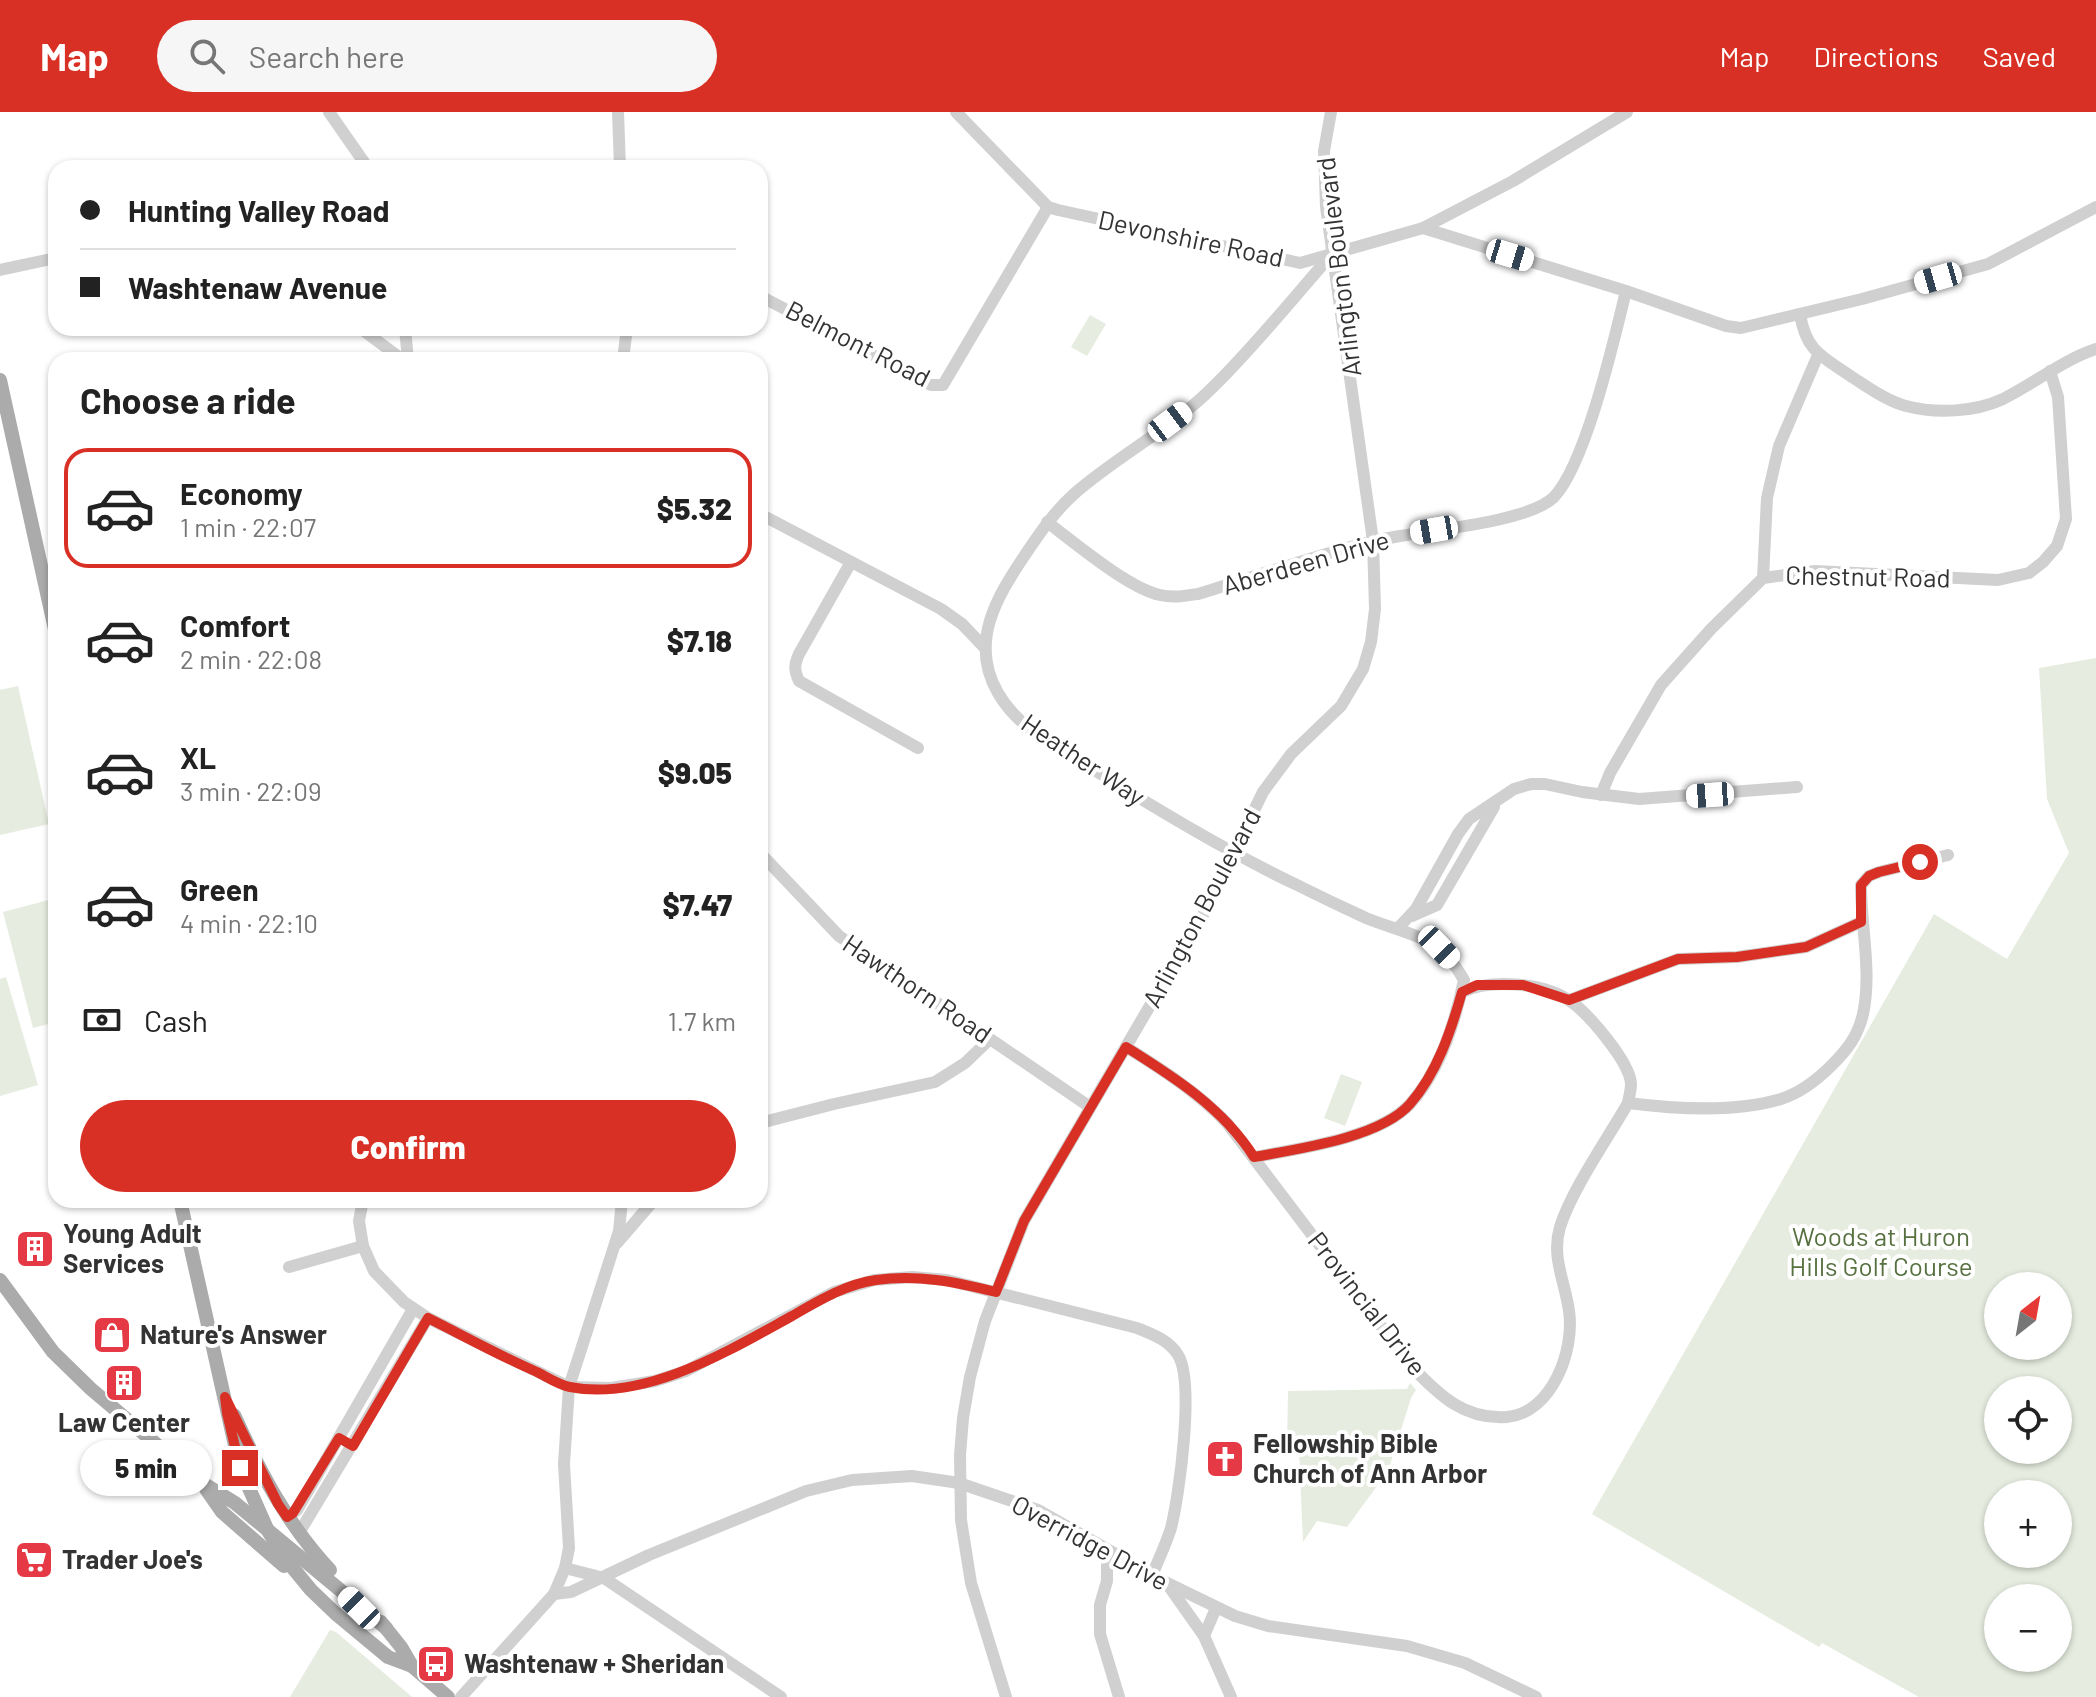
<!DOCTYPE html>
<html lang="en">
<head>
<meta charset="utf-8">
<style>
  :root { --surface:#fff; --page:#f6f6f6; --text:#222; --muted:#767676; --line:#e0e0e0; --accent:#d93025 }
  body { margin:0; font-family:Barlow,sans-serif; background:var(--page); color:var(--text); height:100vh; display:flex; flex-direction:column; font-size:30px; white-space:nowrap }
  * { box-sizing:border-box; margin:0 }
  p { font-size:26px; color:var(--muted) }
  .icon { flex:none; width:44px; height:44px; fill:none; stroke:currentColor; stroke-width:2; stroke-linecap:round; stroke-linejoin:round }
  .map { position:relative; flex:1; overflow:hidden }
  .side { position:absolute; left:48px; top:240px; width:720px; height:856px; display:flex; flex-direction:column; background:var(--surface); border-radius:24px; box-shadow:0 2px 6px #0004 }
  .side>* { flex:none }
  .guide { position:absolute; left:48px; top:48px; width:720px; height:176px; border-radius:24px; box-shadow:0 2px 6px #0004; display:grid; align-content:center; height:176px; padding:0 32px; background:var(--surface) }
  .needle { width:52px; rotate:31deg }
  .fabs { position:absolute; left:1984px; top:1160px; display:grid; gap:16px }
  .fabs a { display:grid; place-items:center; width:88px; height:88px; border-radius:50%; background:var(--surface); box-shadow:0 2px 6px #0004; font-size:40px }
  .end { position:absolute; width:36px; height:36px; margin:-18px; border:10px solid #d93025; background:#fff; box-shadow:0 0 0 4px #fff }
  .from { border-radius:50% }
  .bubble { position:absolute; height:56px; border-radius:28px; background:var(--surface); box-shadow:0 2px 6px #0004; font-size:26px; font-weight:800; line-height:56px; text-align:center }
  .car { position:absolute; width:24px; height:48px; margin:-24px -12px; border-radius:10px; box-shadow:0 0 6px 2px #0007; background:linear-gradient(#fff 24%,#345 0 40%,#fff 0 76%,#345 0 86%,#fff 0) }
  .guide b { display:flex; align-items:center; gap:28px; height:76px; font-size:30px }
  .guide b+b { border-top:2px solid var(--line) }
  .guide i { width:20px; height:20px; background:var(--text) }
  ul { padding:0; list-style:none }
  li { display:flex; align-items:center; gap:24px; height:120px; margin:0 16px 12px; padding:0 16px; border:4px solid transparent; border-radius:24px }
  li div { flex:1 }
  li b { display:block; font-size:30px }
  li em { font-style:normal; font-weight:800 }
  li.current { border-color:var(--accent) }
  li>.icon { width:72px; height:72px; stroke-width:1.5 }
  h2 { padding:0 32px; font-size:36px; line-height:96px }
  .pay { display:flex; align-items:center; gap:20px; height:88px; padding:0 32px; font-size:30px }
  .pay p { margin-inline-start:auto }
  .primary-button { display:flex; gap:16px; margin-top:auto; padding:16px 32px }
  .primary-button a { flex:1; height:92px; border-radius:48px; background:var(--accent); color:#fff; font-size:32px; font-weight:800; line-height:92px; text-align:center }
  header { display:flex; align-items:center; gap:48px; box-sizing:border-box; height:112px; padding:0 40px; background:var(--accent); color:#fff }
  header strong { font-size:38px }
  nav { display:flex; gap:44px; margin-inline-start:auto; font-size:28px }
  .search { width:560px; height:72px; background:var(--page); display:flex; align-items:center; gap:20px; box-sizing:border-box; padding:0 28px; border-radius:44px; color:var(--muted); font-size:30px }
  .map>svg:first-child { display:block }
</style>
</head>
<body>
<header>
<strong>Map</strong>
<div class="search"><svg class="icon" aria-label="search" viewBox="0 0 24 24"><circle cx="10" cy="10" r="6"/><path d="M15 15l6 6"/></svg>Search here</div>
<nav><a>Map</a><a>Directions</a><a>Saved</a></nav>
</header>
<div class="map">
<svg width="2096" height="1585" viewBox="0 0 2096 1585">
  <rect width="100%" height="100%" fill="#fff"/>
  <!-- green -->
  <g fill="#e6ecdf" fill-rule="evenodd">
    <polygon points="1090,203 1106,212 1087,244 1071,235"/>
    <path d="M2096,546V1585H1919L1822,1531L1819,1535L1592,1402L1934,802L2007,847L2069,741L2047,687L2039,556ZM1998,1174H2058V1234H1998ZM1998,1278H2058V1338H1998ZM1998,1382H2058V1442H1998ZM1998,1486H2058V1546H1998Z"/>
    <polygon points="18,574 49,712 0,723 0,578"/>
    <polygon points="56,786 56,910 33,916 3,800"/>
    <polygon points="6,865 38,973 0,984 0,867"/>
    <polygon points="1341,962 1362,970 1345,1014 1324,1006"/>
    <polygon points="1410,1271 1416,1278 1411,1286 1388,1359 1347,1415 1317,1409 1303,1430 1299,1336 1287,1336 1288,1279 1407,1277"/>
    <polygon points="330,1518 336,1520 412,1585 290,1585"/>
  </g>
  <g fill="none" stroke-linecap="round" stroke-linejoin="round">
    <!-- minor -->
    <g stroke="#d0d0d0" stroke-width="12">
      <polyline points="329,0 368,56"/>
      <polyline points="618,0 620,56"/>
      <polyline points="956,0 1048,95 1058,98 1300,151 1423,116 1626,179 1726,214 1741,216 1862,187 1988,152 2096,95"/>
      <polyline points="1423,116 1513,69 1627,0"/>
      <polyline points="0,158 56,146"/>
      <polyline points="760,184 931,273 943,273 1048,95"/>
      <path d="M1800,202C1806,240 1823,245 1852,265C1869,276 1887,289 1906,294C1937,302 1975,300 2003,287C2035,271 2063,248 2096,237"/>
      <polyline points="360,216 403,248"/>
      <polyline points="405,216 408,248"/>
      <polyline points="623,248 627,216"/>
      <polyline points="760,402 941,497 962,512 985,536"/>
      <path d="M1047,410C1075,431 1128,476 1160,483C1173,486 1185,484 1198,482C1256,464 1314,444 1373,429C1415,419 1527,412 1554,385C1586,351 1614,228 1626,179"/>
      <path d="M851,450L799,542C794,553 794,558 799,569L918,636"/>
      <polyline points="1763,466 1767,386 1779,334 1818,243"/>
      <polyline points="1601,683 1610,661 1661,573 1711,517 1763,466 1815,459 1998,468 2029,461 2043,450 2057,434 2066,407 2058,285 2050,259"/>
      <polyline points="760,741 839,824 1090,995"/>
      <polyline points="1412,804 1437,793 1494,695"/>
      <polyline points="1399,815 1416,797 1458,722 1469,707 1514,677 1531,672 1545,672 1582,680 1639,687 1797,675"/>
      <polyline points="1569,888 1678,847 1737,845 1806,835 1861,810"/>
      <path d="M1126,935C1163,958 1197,980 1227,1011L1413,1256C1440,1284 1465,1308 1507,1305C1552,1301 1575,1238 1569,1199C1565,1169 1551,1145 1560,1115C1572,1077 1608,1026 1628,991C1629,985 1631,978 1631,972C1630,950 1588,901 1570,889C1544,870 1490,867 1462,880"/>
      <path d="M1628,991C1676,997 1734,1001 1781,987C1800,981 1818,967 1832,953C1847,938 1858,924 1863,902C1872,861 1861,815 1861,773L1869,764L1879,760L1948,743"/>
      <polyline points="760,1011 834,992 935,970 965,951 990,927"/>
      <path d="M1254,1045C1298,1037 1379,1026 1410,992C1440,959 1455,911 1464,868C1439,822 1410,824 1366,806C1342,795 1319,784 1295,772C1226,739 1161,700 1096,659C1062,638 1019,618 998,581C969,531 996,486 1025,443C1039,422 1054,400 1074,382C1117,344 1171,317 1212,276C1255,234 1293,186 1333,141"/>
      <path d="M363,1088L359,1109L363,1134L374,1159L404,1190L428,1206L569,1275L611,1276L655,1269L686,1259L834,1180L874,1168L912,1165L947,1168L1137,1216C1152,1222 1169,1228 1178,1243C1195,1270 1179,1385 1171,1416C1166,1432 1159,1447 1152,1463"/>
      <polyline points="617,1131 654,1088"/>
      <polyline points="289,1155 363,1134"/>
      <polyline points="287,1405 297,1398 413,1197"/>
      <polyline points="299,1421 428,1206"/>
      <polyline points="1107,1438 1107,1469 1100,1493 1100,1522 1119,1585"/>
      <polyline points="565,1456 604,1466 781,1585"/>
      <polyline points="1168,1473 1204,1524 1231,1585"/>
      <polyline points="554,1482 571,1480 649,1443 806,1379 852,1368 912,1364 959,1371 1038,1398 1165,1470 1235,1504 1268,1514 1407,1534 1465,1551 1536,1585"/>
      <polyline points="1204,1524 1216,1496"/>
      <polyline points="461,1585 554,1482 565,1456 569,1436 564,1352 569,1275 619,1119 622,1088"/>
      <polyline points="1006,1585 971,1471 961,1408 960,1343 963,1306 970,1265 985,1209 1024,1109 1203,803 1263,680 1291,642 1341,594 1363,557 1371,530 1375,497 1373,429 1326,95 1324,39 1331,0"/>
    </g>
    <!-- major -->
    <g stroke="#ababab" stroke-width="14">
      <polyline points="0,268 56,522"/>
      <polyline points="180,1088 240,1356 268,1419 288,1450 311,1478 335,1501 388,1545 412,1554 448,1585"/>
      <polyline points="0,1168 53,1240 91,1277 201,1370 235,1391 386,1516"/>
      <path d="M234,1303C260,1360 287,1412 330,1458"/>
      <polyline points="206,1377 222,1400 284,1454"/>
      <polyline points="381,1510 401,1535 412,1554"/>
    </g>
  </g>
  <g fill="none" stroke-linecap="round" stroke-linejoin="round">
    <!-- route -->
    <path stroke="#d93025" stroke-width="10" d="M240,1356L227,1301L225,1285L278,1392L287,1405L293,1401L339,1326L353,1334L428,1206C464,1224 500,1244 537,1260C547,1265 559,1273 570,1275C645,1290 730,1238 792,1204C818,1189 846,1172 876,1168C917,1162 956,1170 996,1180L1024,1109L1126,935C1174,965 1223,996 1254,1045C1297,1037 1380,1026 1410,992C1437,961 1451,919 1462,880L1477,873H1523L1569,888L1678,847L1737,845L1806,835L1861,810V773L1869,764L1879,760L1920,750"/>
  </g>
  <!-- icons -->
  <defs>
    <symbol id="building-square" viewBox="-11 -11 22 22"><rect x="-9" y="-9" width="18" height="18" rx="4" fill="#e63946" stroke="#fff"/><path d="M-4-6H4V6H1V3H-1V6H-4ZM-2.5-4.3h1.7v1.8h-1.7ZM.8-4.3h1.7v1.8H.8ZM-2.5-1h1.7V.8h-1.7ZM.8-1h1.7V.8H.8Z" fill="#fff"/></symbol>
    <symbol id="shop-square" viewBox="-11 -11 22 22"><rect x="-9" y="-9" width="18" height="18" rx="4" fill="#e63946" stroke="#fff"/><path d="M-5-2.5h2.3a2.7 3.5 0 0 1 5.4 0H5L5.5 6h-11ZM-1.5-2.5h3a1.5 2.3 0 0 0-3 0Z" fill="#fff"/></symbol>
    <symbol id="church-square" viewBox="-11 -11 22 22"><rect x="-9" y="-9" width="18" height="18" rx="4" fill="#e63946" stroke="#fff"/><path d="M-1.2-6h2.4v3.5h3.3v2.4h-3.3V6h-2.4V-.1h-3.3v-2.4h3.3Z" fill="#fff"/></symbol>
    <symbol id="supermarket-square" viewBox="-11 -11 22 22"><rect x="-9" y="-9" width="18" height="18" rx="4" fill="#e63946" stroke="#fff"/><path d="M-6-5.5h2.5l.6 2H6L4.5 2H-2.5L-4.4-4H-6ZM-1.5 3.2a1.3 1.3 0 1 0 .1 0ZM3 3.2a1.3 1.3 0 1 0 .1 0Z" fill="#fff"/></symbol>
    <symbol id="bus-square" viewBox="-11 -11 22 22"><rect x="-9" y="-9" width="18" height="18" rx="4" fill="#e63946" stroke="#fff"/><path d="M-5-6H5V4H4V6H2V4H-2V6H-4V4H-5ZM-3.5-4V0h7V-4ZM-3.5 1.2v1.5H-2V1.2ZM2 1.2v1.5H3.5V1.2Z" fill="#fff"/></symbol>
  </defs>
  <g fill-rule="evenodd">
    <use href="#building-square" x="13" y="1115" width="44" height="44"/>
    <use href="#shop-square" x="90" y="1201" width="44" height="44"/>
    <use href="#building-square" x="102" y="1249" width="44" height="44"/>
    <use href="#church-square" x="1203" y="1325" width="44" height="44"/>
    <use href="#supermarket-square" x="12" y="1426" width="44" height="44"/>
    <use href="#bus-square" x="414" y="1530" width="44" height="44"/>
  </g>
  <g text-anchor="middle" stroke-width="8" stroke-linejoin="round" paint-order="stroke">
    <!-- street labels -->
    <g font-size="26" fill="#333" stroke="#fff">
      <text transform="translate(1191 127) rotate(12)" y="9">Devonshire Road</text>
      <text transform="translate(1339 155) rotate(-97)" y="9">Arlington Boulevard</text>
      <text transform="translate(858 232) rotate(27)" y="9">Belmont Road</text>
      <text transform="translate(1306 451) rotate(-16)" y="9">Aberdeen Drive</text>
      <text transform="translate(1868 465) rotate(1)" y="9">Chestnut Road</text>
      <text transform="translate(1083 648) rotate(34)" y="9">Heather Way</text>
      <text transform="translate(1202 796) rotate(-62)" y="9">Arlington Boulevard</text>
      <text transform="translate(917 877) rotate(34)" y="9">Hawthorn Road</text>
      <text transform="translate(1367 1192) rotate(52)" y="9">Provincial Drive</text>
      <text transform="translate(1090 1431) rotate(28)" y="9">Overridge Drive</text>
    </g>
    <!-- poi labels -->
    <g font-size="26" font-weight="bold" fill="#333" stroke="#fff" text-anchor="start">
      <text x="63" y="1131">Young Adult<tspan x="63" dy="30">Services</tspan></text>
      <text x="140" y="1232">Nature's Answer</text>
      <text x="124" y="1320" text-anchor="middle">Law Center</text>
      <text x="1253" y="1341">Fellowship Bible<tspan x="1253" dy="30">Church of Ann Arbor</tspan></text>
      <text x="62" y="1457">Trader Joe's</text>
      <text x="464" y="1561">Washtenaw + Sheridan</text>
    </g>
    <!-- park labels -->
    <g font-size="26" fill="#56703f" stroke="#fff">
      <text x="1881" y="1134">Woods at Huron<tspan x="1881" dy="30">Hills Golf Course</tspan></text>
    </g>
  </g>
</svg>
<div class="fabs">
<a><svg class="needle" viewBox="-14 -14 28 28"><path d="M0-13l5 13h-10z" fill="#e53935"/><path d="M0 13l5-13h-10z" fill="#767676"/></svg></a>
<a><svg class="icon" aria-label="locate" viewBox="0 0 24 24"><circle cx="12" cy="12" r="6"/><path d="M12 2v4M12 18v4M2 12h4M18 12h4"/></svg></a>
<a>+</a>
<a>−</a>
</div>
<i class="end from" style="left:1920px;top:750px"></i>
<i class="end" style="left:240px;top:1356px"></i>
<div class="bubble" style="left:80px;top:1328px;width:132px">5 min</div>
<i class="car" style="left:1510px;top:143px;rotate:107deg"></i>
<i class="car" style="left:1938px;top:166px;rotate:254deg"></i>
<i class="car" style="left:1170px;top:310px;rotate:53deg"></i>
<i class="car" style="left:1434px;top:418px;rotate:260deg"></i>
<i class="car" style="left:1710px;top:683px;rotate:266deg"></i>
<i class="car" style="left:1439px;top:835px;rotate:136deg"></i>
<i class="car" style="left:359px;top:1496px;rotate:315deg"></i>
<div class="guide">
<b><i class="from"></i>Hunting Valley Road</b>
<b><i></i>Washtenaw Avenue</b>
</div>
<section class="side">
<h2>Choose a ride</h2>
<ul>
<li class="current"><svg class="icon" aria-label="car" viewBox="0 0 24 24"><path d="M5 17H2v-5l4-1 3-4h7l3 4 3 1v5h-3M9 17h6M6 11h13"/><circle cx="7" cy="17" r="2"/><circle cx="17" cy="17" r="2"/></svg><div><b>Economy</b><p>1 min · 22:07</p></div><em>$5.32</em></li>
<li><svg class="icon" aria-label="car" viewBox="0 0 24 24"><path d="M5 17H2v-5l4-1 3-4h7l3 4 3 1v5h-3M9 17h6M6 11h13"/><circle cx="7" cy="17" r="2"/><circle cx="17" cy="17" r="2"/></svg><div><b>Comfort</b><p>2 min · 22:08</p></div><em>$7.18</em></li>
<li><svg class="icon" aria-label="car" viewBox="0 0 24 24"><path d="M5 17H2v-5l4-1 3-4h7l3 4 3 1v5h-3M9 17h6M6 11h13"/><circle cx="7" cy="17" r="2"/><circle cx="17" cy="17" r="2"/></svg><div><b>XL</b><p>3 min · 22:09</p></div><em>$9.05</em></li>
<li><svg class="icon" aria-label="car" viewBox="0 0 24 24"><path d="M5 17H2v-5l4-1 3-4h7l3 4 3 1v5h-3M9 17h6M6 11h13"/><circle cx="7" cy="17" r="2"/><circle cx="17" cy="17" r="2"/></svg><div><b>Green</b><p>4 min · 22:10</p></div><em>$7.47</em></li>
</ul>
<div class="pay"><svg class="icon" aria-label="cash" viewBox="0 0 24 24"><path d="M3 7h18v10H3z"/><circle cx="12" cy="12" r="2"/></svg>Cash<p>1.7 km</p></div>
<div class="primary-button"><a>Confirm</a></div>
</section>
</div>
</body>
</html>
